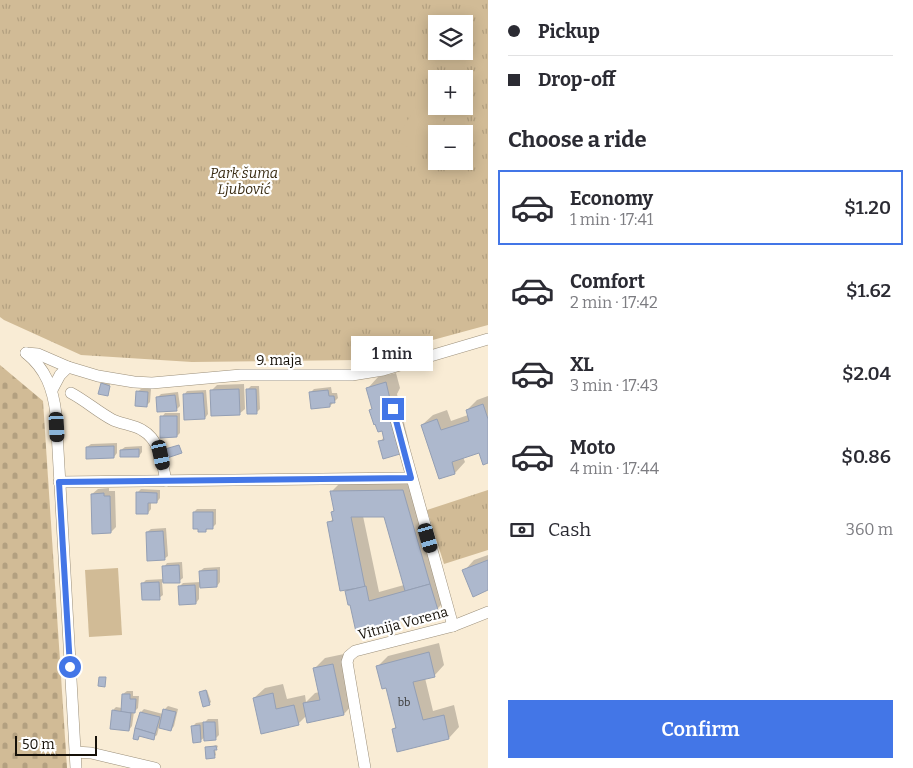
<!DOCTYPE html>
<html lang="en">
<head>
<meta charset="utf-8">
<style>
  :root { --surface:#fff; --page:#f2f2f3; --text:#2b2b33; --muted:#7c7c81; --line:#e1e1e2; --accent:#4376e7 }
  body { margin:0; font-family:Bitter,serif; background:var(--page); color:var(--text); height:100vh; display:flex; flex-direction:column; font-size:19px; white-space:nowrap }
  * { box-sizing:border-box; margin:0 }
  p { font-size:16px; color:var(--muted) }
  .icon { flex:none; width:28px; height:28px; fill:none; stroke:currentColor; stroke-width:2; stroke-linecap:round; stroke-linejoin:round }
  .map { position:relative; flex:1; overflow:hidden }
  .panel { display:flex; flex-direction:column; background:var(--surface); width:425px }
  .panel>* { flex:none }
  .banner { display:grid; align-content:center; height:110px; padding:0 20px; background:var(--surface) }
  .controls { position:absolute; left:428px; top:15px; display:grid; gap:10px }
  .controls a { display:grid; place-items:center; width:45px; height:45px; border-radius:0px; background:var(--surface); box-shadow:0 2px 12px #0003; font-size:25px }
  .scale { position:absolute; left:15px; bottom:12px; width:82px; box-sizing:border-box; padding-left:5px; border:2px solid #161109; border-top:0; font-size:14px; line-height:18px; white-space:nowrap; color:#161109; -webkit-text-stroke:4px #fff; paint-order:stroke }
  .end { position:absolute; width:22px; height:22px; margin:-11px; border:6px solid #4376e7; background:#fff; box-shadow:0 0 0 2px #fff }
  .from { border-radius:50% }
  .bubble { position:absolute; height:35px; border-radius:0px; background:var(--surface); box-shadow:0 2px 12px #0003; font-size:16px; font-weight:600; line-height:35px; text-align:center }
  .car { position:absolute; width:15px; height:30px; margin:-15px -8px; border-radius:6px; box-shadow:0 0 4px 1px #0007; background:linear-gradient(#222 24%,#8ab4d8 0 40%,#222 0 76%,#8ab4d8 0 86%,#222 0) }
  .banner b { display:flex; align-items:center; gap:18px; height:48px; font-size:19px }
  .banner b+b { border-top:1px solid var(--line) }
  .banner i { width:12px; height:12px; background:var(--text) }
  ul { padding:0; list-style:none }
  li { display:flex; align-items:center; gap:15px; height:75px; margin:0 10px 8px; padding:0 10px; border:2px solid transparent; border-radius:0px }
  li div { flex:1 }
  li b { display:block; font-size:19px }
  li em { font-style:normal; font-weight:600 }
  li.selected { border-color:var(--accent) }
  li>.icon { width:45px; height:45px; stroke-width:1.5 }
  h2 { padding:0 20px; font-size:22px; line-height:60px }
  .pay { display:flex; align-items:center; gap:12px; height:55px; padding:0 20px; font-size:19px }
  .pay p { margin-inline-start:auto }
  .action { display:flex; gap:10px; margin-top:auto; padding:10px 20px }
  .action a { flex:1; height:58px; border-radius:0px; background:var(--accent); color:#fff; font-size:20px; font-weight:600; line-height:58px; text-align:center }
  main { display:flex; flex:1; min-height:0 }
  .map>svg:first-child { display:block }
</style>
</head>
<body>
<main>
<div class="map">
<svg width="488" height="768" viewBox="0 0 488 768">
  <defs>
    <pattern id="cemetery-stones" width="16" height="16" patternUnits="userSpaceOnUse" patternTransform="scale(1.25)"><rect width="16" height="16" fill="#d1bb96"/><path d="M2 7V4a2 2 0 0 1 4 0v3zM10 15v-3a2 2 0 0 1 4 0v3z" fill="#b3a080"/></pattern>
    <pattern id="park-tufts" width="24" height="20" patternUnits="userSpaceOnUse" patternTransform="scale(1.25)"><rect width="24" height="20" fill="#d1bb96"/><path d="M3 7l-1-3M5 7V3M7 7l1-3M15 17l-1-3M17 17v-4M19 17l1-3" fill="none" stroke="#b3a080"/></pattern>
  </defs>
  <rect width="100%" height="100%" fill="#f9ecd5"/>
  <!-- cemetery -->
  <polygon fill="url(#cemetery-stones)" points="0,365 43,401 67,768 0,768"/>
  <!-- park -->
  <g fill="url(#park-tufts)" fill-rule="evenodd">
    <path d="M0,0H488V325L359,360L192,362L81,355L4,320L0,317ZM436,24H464V51H436ZM436,79H464V106H436ZM436,134H464V161H436Z"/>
    <polygon points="488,490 488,550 444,564 427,510"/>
  </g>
  <!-- garden -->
  <g fill="#d1bb96">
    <polygon points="424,93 436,100 436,106 447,106 450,108 422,156 396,140"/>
    <polygon points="118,568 122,635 89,637 85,570"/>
  </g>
  <!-- shadow -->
  <g fill="#0003" fill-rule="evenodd">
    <polygon points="396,373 400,388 397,394 409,443 399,453 380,442 384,437 382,430 371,410 373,408 368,388 378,377"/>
    <polygon points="103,383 110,384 108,395 102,384"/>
    <polygon points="244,384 245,409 239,414 211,391 217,385"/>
    <polygon points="251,386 259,386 260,409 257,412 248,389"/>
    <polygon points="331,387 332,393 337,393 338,398 330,406 310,393 314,389"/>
    <polygon points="141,389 151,389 150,402 147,405 137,392"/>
    <polygon points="206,390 208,414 205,418 184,395 187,391"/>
    <polygon points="178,392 180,406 176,410 158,397 161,394"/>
    <polygon points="488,396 488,462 480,451 463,457 465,462 455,473 439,478 422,425 433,415 447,410 451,421 468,415 467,410 477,400"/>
    <polygon points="165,413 180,413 180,433 177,436 162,417"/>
    <polygon points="117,443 117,453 114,457 87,447 91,444"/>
    <polygon points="142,446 142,452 139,456 121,450 125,447"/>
    <path d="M414,480L448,598L438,608L357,631L329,523L334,518L333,512L335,510L332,491L342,481ZM363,516H385L404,585L379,592Z"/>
    <polygon points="109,488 109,491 115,491 116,527 111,532 92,494 98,489"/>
    <polygon points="141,489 160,490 160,498 157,502 151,502 151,509 148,513 137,493"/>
    <polygon points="197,509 216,509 216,524 212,528 209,528 205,531 200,528 194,512"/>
    <polygon points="166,528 168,556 164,559 147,532 151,529"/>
    <polygon points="488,555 488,589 464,571 474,560"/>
    <polygon points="182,562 183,578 179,581 162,582 163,595 159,598 143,583 146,580 164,579 164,567 167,563"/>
    <polygon points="220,567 220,582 217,586 199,587 199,599 196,603 179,587 183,583 201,582 200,571 204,568"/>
    <polygon points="439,643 444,665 434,676 425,678 433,711 454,705 459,727 449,738 398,750 393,729 397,726 387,686 378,666 388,656"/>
    <polygon points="344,654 354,703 344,714 308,722 307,715 298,724 254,698 265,688 283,684 287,699 305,695 306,702 315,693 320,692 315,668 325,658"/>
    <polygon points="207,690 211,702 209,704 200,693"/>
    <polygon points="127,691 133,691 133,696 139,696 138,708 134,712 132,726 129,730 113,710 116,707 122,708 123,694"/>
    <polygon points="168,706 178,709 174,726 171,730 159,727 157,735 153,738 141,735 138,739 141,712 144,709 163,714 164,710"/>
    <polygon points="208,719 218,719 219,735 215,739 205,737 200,741 193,726 196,723 203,722 203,724"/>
    <polygon points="217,745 218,747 215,749 216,755 215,756 206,748"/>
  </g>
  <!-- building -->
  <g fill="#adb8cd" stroke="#949fb4">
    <polygon points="386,382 390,399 387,400 388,404 386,405 400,454 383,459 378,441 384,440 382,431 378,432 375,424 374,425 369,410 372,409 366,388"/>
    <polygon points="101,383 110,386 108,396 98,394"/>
    <polygon points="239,389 240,415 211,416 210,390"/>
    <polygon points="246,389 256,389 257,414 247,414"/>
    <polygon points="328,390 329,396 334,396 335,403 330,403 330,407 311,409 309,392"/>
    <polygon points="136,391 148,392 147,407 135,406"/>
    <polygon points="203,393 205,419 184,420 183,394"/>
    <polygon points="175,395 177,411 157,412 156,397"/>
    <polygon points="483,404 488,419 488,463 483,465 479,453 452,462 455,474 439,479 421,425 437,419 441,430 469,421 466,410"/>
    <polygon points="160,416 177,416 177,437 160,438"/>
    <polygon points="179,445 182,453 167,458 165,449"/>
    <polygon points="114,446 114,458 86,459 86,447"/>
    <polygon points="139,449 139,457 120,457 120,450"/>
    <polygon points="403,490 430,584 405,591 384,517 351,517 365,587 340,591 327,522 333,521 331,512 334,511 330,491"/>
    <polygon points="136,492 157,493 157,503 148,503 148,514 136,514"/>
    <polygon points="104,493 104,496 110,496 111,533 92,534 91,494"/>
    <polygon points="193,512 213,512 213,529 206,529 206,532 198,532 198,529 193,529"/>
    <polygon points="163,531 165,560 147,561 146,532"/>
    <polygon points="488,560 488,590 473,597 462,570"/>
    <polygon points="179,565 180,583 163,583 162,566"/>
    <polygon points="217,570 217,587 200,588 199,571"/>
    <polygon points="159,582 160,600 142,600 141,583"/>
    <polygon points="430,584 438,610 356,632 350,605 348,605 345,591 366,586 369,601"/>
    <polygon points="195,585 196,604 179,605 178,586"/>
    <polygon points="429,652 435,677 413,682 423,720 444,715 449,739 397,752 392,729 396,728 386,688 382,689 376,666"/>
    <polygon points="333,664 344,715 307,723 303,703 320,700 313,668"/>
    <polygon points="99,677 106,677 105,687 98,686"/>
    <polygon points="206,690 210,705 203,707 199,692"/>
    <polygon points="273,693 276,709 294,705 299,725 261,734 253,698"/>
    <polygon points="122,694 130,694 130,699 136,699 135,713 121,712"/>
    <polygon points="163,709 176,712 171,731 159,728"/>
    <polygon points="112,710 131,713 129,731 110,729"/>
    <polygon points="140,712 160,717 155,734 135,728"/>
    <polygon points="203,722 215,722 216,740 204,741"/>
    <polygon points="200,725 201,742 193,743 191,726"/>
    <polygon points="135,728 155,734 154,740 139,736 138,740 133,739"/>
    <polygon points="216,746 217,750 214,750 215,758 206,759 205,747"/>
  </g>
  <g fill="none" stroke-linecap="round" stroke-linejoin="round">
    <defs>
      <g id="minor">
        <polyline points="26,353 38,354 68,367 98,376 134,382 152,383 241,375 352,375 383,370 488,339"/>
        <path d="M26,353C46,369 53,389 56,414L76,768"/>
        <polyline points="52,390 60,375 68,367"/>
        <path d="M71,393C86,401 98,412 113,420C122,424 134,425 142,430C160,440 162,462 166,481"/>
        <polyline points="393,409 453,626"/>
        <polyline points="59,482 411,478"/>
        <polyline points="75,752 91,753 155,768"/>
        <polyline points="365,768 347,662 349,656 355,651 453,626 488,612"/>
      </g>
    </defs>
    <!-- minor casing -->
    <use href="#minor" stroke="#9b8f7a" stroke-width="12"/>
    <!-- minor -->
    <use href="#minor" stroke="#fff" stroke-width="11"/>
  </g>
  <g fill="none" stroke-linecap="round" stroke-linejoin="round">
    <!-- route -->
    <polyline stroke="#4376e7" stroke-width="6" points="70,667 59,482 411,478 393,409"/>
  </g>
  <g text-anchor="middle" stroke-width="4.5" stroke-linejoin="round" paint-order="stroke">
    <!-- number labels -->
    <g font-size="11" fill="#3c3b3a">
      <text x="404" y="706">bb</text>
    </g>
    <!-- park labels -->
    <g font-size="14" font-style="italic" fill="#3a2c13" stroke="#fff">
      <text x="244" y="178">Park šuma<tspan x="244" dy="16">Ljubović</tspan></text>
    </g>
    <!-- street labels -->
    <g font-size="14" fill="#161109" stroke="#fff">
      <text x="279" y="365">9. maja</text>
      <text transform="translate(403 623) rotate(-15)" y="5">Vitnija Vorena</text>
    </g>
  </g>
</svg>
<div class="controls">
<a><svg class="icon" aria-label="layers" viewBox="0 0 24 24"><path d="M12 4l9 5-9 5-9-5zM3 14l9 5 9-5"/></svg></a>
<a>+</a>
<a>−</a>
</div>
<div class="scale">50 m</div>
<i class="end from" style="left:70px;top:667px"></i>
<i class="end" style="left:393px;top:409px"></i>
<div class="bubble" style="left:351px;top:336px;width:82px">1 min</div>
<i class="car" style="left:57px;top:427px;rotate:177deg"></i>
<i class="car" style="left:161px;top:455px;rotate:168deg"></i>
<i class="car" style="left:428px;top:538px;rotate:164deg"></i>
</div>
<section class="panel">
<div class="banner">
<b><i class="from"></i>Pickup</b>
<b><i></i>Drop-off</b>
</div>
<h2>Choose a ride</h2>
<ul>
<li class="selected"><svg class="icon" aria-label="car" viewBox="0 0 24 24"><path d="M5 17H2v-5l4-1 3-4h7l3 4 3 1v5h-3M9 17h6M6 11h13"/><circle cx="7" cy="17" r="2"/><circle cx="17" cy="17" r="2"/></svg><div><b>Economy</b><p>1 min · 17:41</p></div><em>$1.20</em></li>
<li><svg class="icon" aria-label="car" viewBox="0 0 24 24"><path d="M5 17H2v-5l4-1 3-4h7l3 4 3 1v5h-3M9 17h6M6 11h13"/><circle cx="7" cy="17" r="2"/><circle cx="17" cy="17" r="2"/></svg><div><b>Comfort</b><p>2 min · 17:42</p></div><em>$1.62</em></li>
<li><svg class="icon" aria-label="car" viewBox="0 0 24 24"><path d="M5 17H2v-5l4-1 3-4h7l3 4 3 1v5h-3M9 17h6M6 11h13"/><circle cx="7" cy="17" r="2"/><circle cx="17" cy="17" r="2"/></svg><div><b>XL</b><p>3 min · 17:43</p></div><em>$2.04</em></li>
<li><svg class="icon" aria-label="car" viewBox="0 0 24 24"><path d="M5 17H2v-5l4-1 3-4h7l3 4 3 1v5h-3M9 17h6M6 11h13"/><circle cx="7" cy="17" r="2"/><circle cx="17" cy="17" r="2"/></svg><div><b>Moto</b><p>4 min · 17:44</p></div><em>$0.86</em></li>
</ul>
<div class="pay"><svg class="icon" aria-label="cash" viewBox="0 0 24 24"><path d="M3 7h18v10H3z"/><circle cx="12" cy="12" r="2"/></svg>Cash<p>360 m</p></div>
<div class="action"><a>Confirm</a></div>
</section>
</main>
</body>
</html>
